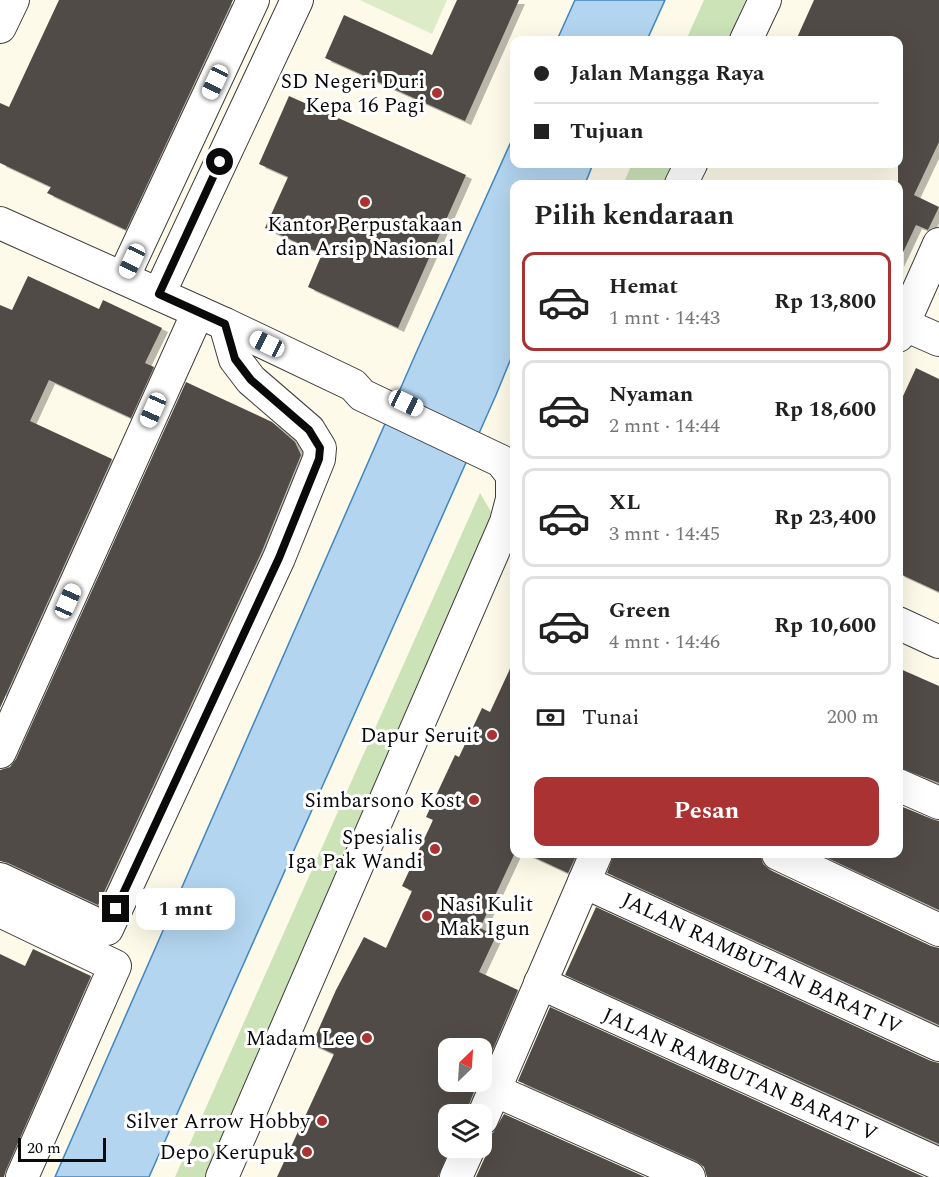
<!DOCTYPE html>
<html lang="id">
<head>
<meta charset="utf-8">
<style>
  :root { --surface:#fff; --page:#f2f2f2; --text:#222; --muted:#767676; --line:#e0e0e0; --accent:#aa3232 }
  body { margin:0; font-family:Spectral,serif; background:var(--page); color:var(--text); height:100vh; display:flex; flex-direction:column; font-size:22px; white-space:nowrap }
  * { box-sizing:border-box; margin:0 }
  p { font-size:20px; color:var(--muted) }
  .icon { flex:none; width:33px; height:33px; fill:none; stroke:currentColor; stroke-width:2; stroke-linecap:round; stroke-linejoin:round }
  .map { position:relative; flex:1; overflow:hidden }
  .drawer { position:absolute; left:510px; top:180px; width:393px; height:678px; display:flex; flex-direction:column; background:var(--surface); border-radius:12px; box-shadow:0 6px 24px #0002 }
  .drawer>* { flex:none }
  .hud { position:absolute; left:510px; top:36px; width:393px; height:132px; border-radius:12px; box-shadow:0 6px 24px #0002; display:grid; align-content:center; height:132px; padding:0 24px; background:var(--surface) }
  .needle { width:39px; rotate:25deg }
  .tools { position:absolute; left:438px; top:1038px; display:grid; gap:12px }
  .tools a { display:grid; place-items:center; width:54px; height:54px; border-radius:12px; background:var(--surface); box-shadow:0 6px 24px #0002; font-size:30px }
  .scale { position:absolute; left:18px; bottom:15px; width:88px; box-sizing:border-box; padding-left:6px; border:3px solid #0a0a0a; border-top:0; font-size:16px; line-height:21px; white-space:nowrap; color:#0a0a0a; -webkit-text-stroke:4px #fff; paint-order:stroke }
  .end { position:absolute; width:27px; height:27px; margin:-14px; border:8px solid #0a0a0a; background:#fff; box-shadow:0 0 0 3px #fff }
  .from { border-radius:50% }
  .bubble { position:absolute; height:42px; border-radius:12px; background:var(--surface); box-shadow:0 6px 24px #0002; font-size:20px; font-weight:700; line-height:42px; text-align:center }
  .car { position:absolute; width:18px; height:36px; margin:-18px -9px; border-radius:8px; box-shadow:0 0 4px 2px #0007; background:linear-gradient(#fff 24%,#345 0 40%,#fff 0 76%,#345 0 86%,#fff 0) }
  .hud b { display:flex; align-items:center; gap:21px; height:57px; font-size:22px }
  .hud b+b { border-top:2px solid var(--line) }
  .hud i { width:15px; height:15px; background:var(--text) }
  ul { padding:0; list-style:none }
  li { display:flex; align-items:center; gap:18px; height:99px; margin:0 12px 9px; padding:0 12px; border:3px solid var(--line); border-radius:12px }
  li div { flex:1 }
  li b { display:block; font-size:22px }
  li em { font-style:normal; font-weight:700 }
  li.selected { border-color:var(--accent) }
  li>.icon { width:54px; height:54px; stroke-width:1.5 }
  h2 { padding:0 24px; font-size:27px; line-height:72px }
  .pay { display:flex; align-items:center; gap:15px; height:66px; padding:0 24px; font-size:22px }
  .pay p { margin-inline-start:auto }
  .primary-button { display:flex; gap:12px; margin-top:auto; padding:12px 24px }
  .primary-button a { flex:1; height:69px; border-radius:12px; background:var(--accent); color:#fff; font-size:24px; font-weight:700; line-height:69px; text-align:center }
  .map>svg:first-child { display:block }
</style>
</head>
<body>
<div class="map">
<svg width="939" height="1177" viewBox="0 0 939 1177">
  <defs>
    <filter id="shadow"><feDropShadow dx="6" dy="4" stdDeviation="0" flood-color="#0004"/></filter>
  </defs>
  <rect width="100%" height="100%" fill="#fdfae9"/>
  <!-- green -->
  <g fill="#cbe3b7">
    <polygon points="704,0 746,0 728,40 686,40"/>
    <polygon points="632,164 674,164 665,184 623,184"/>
    <polygon points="480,493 497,522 205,1177 175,1177"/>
  </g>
  <!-- pitch -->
  <polygon fill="#ddebc8" points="360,0 447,0 432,34"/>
  <!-- water -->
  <g fill="#b3d5ef" stroke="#4286be" stroke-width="1.5">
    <polygon points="575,0 665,0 647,40 557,40"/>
    <polygon points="514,135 514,164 593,164 585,184 514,184 514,351 496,395 149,1177 55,1177 416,353"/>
  </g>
  <!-- building -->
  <g fill="#514c47" filter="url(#shadow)">
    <polygon points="59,0 233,0 126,230 47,193 51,187 0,163 0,103 9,107"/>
    <polygon points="457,0 519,0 465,121 325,58 344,15 432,55"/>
    <polygon points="814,0 939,0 939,142 914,195 939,207 928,230 916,225 898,263 898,40 796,40"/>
    <polygon points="289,96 466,175 398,328 308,287 322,254 265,228 288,177 259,164"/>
    <polygon points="28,276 99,309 103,300 162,328 145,363 154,367 131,418 49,380 30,421 112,459 0,708 0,305 12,310"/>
    <polygon points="916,368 939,379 939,592 898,573 898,407"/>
    <polygon points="186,382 272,422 295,442 301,455 262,551 98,905 8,863 0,861 0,770 10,767 16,759"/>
    <polygon points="514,660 514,855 480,928 496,936 479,972 518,990 482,1075 482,1048 448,1048 448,1082 478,1082 465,1114 448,1114 450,1148 438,1177 277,1177 334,1054 312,1044 336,990 364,937 386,948 412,891 402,886 433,820 426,817 455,755 459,757 482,708 490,712"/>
    <polygon points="898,668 939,686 939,783 898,767"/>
    <polygon points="898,805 932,819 939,821 939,910 819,854 898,854"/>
    <polygon points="527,854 577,854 568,873"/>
    <polygon points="614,854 760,854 763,864 770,870 931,946 939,948 939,1025 607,873"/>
    <polygon points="596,907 931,1061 939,1063 939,1144 565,975"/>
    <polygon points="33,949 91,976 6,1170 4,1177 0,1177 0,954 25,966"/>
    <polygon points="550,1007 924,1177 707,1177 704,1167 696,1161 518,1081"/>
    <polygon points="504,1114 645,1177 476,1177 486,1155 487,1146 483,1137 493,1133"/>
  </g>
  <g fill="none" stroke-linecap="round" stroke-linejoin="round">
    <defs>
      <g id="minor">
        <polyline points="0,27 13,0"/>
        <polyline points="746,40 765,0"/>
        <polyline points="681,184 691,164"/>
        <polyline points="0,223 225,324 353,385 362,395 501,461 512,475 512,499 506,522 222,1177"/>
        <polyline points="123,278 253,0"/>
        <polyline points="159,294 297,0"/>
        <polyline points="898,322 939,340"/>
        <polyline points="898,336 939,244"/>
        <polyline points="898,623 939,642"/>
        <polyline points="0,752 198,312"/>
        <polyline points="898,785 939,803"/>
        <polyline points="778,854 939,930"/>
        <polyline points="0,879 107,929 279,558 319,459 320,448 309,430 251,380 235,359 225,324"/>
        <polyline points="584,882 939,1045"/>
        <polyline points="0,911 115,966 22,1177"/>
        <polyline points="540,983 939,1164"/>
        <polyline points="494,1090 689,1177"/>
        <polyline points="482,1119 596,854"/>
        <polyline points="456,1177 469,1148"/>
      </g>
    </defs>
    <!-- minor casing -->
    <use href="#minor" stroke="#3d3d3d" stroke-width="34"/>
    <!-- minor -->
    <use href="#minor" stroke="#fff" stroke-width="32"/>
  </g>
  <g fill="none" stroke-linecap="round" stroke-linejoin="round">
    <!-- route -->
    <polyline stroke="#0a0a0a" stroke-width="8" points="116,909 279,558 319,459 320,448 309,430 251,380 235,359 225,324 159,294 220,162"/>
  </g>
  <!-- markers -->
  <g fill="#aa3232" stroke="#fff" stroke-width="2">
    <circle cx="437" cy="93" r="6"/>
    <circle cx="365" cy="202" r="6"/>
    <circle cx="492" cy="735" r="6"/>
    <circle cx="474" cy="800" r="6"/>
    <circle cx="435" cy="849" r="6"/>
    <circle cx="427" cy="916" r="6"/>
    <circle cx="367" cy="1038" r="6"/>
    <circle cx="322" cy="1121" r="6"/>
    <circle cx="307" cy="1152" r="6"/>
  </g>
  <g text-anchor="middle" stroke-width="6" stroke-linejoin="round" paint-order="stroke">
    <!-- poi labels -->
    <g font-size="21" fill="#0a0a0a" stroke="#fff" text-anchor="end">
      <text x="425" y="88">SD Negeri Duri<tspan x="425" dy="24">Kepa 16 Pagi</tspan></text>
      <text x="365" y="231" text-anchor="middle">Kantor Perpustakaan<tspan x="365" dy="24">dan Arsip Nasional</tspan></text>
      <text x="480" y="742">Dapur Seruit</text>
      <text x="462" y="807">Simbarsono Kost</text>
      <text x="423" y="844">Spesialis<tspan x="423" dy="24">Iga Pak Wandi</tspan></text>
      <text x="439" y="911" text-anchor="start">Nasi Kulit<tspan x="439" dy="24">Mak Igun</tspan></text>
      <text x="355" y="1045">Madam Lee</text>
      <text x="310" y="1128">Silver Arrow Hobby</text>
      <text x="295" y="1159">Depo Kerupuk</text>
    </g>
    <!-- street labels -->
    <g font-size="21" fill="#0a0a0a" stroke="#fff">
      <text transform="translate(762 963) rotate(25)" y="7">JALAN RAMBUTAN BARAT IV</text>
      <text transform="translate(740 1074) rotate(24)" y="7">JALAN RAMBUTAN BARAT V</text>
    </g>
  </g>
</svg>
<div class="tools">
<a><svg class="needle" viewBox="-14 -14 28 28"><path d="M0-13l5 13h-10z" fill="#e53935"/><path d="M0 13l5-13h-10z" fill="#767676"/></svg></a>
<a><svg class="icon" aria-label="layers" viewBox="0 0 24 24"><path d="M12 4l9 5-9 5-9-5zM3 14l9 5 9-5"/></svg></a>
</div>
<div class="scale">20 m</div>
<i class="end from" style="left:220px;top:162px"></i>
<i class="end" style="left:116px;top:909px"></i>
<div class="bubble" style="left:136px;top:888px;width:99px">1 mnt</div>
<i class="car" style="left:215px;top:82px;rotate:205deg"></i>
<i class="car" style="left:132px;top:261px;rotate:205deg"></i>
<i class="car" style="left:267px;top:344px;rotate:296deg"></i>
<i class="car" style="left:406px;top:403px;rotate:115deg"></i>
<i class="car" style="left:153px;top:410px;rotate:204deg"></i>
<i class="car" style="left:68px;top:601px;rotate:24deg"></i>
<div class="hud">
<b><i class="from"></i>Jalan Mangga Raya</b>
<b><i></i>Tujuan</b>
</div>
<section class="drawer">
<h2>Pilih kendaraan</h2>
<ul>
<li class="selected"><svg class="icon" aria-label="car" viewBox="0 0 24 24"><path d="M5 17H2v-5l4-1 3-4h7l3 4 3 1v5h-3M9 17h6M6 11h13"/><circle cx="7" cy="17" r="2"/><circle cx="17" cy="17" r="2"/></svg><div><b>Hemat</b><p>1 mnt · 14:43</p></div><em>Rp 13,800</em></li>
<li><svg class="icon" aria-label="car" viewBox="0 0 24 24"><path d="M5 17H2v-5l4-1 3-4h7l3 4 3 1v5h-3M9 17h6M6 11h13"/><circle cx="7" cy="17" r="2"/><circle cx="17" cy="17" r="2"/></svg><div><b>Nyaman</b><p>2 mnt · 14:44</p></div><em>Rp 18,600</em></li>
<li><svg class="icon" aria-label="car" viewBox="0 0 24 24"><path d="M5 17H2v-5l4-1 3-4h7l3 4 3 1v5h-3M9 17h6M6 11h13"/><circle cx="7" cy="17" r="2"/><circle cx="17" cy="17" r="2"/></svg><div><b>XL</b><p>3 mnt · 14:45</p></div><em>Rp 23,400</em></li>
<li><svg class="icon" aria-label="car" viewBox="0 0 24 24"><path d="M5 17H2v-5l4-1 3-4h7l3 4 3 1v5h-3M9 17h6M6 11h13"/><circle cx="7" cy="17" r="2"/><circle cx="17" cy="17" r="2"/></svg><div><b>Green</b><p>4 mnt · 14:46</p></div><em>Rp 10,600</em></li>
</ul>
<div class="pay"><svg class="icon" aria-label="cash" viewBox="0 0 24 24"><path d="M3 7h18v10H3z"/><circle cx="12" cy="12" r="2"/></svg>Tunai<p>200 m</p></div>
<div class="primary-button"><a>Pesan</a></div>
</section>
</div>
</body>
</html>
